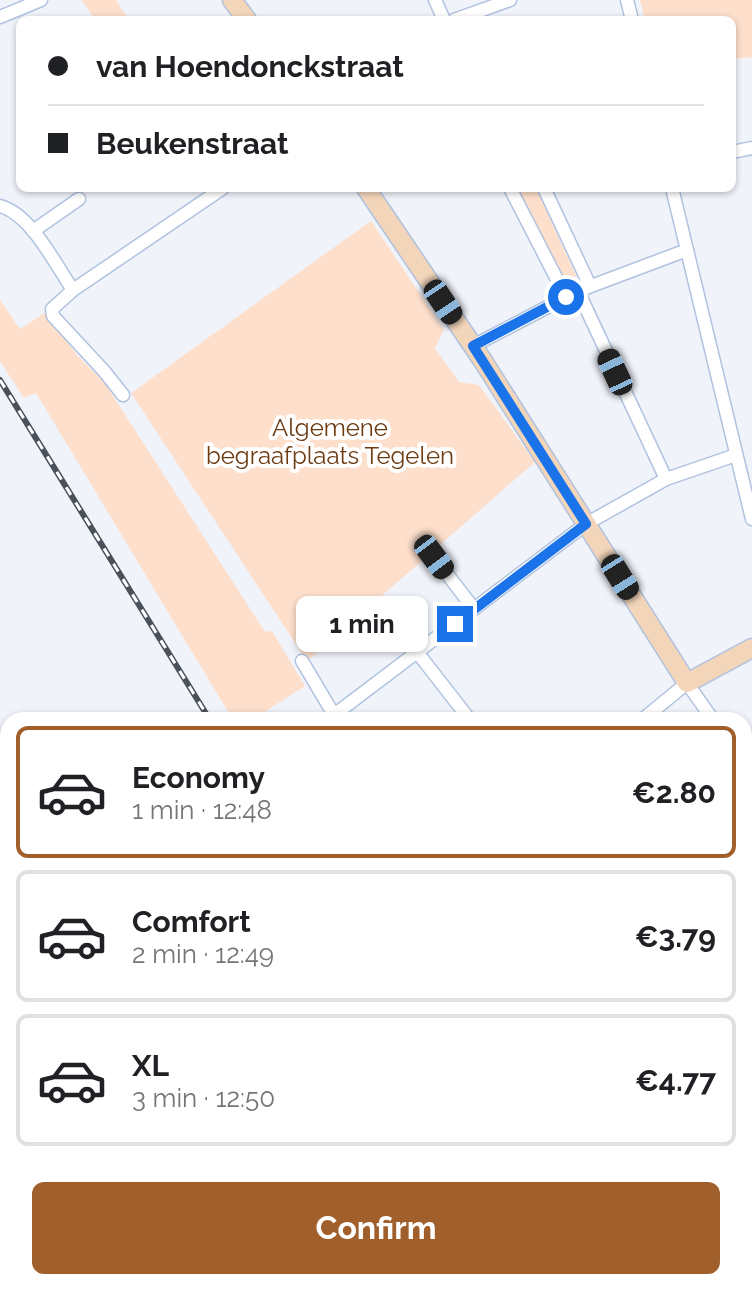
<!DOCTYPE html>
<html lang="en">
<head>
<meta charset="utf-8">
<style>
  :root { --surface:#fff; --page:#f6f6f6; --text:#202124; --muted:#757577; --line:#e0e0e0; --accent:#a15f2c }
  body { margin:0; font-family:Raleway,sans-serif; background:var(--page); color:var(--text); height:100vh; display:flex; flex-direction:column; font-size:30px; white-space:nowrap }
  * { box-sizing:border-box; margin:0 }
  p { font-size:26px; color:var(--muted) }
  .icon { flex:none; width:44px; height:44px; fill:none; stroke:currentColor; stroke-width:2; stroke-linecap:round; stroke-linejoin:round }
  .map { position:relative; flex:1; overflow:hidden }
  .panel { position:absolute; left:0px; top:712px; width:752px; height:578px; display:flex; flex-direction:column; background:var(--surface); border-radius:24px 24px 0 0; box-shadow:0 2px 6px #0004 }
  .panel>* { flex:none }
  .guide { position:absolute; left:16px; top:16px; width:720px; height:176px; border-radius:12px; box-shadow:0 2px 6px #0004; display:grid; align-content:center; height:176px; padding:0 32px; background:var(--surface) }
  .end { position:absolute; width:36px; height:36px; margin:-18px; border:10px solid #1a73e8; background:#fff; box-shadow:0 0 0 4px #fff }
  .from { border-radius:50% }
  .bubble { position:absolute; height:56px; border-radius:12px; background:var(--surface); box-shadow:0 2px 6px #0004; font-size:26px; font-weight:700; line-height:56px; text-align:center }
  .car { position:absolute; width:24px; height:48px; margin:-24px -12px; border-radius:10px; box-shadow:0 0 6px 2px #0007; background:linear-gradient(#222 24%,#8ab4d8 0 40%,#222 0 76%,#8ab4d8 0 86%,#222 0) }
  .guide b { display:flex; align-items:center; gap:28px; height:76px; font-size:30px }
  .guide b+b { border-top:2px solid var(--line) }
  .guide i { width:20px; height:20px; background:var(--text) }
  ul { padding:14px 0 0; list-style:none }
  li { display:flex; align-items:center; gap:24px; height:132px; margin:0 16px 12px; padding:0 16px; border:4px solid var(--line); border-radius:12px }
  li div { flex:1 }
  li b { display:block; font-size:30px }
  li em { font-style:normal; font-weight:700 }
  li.current { border-color:var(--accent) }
  li>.icon { width:72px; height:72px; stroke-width:1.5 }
  .primary-button { display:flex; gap:16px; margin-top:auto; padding:16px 32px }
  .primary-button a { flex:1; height:92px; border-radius:12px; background:var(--accent); color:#fff; font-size:32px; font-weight:700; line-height:92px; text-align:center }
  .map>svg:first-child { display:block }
</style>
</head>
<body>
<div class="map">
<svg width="752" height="1289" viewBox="0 0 752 1289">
  <rect width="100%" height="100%" fill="#f0f3fa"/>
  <!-- green -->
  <g fill="#fddfcb">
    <polygon points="82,0 116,0 129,20 95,20"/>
    <polygon points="640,0 752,0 752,57 732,59 732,20 645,20"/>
    <polygon points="516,188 536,188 576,276 563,282"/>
    <polygon points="371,221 444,330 435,348 459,382 479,385 535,462 307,661 131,393"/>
    <polygon points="0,300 20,329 45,313 77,355 104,382 265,632 272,631 305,686 252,720 233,720 36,393 24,398 0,361"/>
    <polygon points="752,1216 752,1244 745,1248 752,1263 752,1289 588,1289 584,1282 744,1282 744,1219"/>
  </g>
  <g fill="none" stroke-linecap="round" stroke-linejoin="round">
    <!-- stream -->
    <polyline stroke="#7aa5ed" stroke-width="3" points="0,1214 8,1223"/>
    <defs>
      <g id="street">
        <polyline points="435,0 444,20"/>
        <polyline points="627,0 632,20"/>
        <polyline points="0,17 41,0"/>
        <polyline points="454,20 510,0"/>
        <polyline points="732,152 752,148"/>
        <polyline points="510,188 566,297"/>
        <polyline points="544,188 590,286"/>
        <polyline points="672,188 752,519"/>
        <path d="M0,206C31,214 55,264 73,290"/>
        <polyline points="33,231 79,199"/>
        <polyline points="578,291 666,479"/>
        <polyline points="473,346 578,291 687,250"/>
        <polyline points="123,395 104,371 53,316 52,309 73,290 223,188"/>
        <polyline points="434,557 474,609"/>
        <polyline points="417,652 470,720"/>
        <polyline points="302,661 337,720"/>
        <polyline points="334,715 586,524 666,479 736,455"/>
        <polyline points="642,720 687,683 713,720"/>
        <polyline points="744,765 752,776"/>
        <polyline points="744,812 752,807"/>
        <polyline points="0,845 8,845"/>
        <polyline points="744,1100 752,1117"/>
        <polyline points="0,1108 8,1104"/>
        <polyline points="744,1150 752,1146"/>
        <polyline points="351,1282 354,1289"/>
        <polyline points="64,1289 71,1282"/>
      </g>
      <g id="secondary">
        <polyline points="232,0 247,20"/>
        <polyline points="366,188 483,361 687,683 752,648"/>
        <polyline points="0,1240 8,1249"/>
        <polyline points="0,1260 8,1268"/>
        <polyline points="22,1282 29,1289"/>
        <polyline points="40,1282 47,1289"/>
      </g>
    </defs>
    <!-- street casing -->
    <use href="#street" stroke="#b0c2df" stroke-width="15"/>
    <!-- secondary casing -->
    <use href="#secondary" stroke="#b0c2df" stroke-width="21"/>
    <!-- street -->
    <use href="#street" stroke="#fff" stroke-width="12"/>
    <!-- secondary -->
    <use href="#secondary" stroke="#f3d5ba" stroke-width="18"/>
    <defs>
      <g id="rail">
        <polyline points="0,380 210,720"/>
        <polyline points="556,1282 561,1289"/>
      </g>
    </defs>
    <!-- rail casing -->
    <use href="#rail" stroke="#4a515b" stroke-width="6"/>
    <!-- rail -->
    <use href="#rail" stroke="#fff" stroke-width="3" stroke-dasharray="9" stroke-linecap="butt"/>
  </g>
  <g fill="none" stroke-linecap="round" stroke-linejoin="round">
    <!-- route -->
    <polyline stroke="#1a73e8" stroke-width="10" points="455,624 586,524 473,346 566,297"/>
  </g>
  <g text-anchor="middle" stroke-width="8" stroke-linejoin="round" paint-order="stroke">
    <!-- park labels -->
    <g font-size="24" fill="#6c3b12" stroke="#fff">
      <text x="330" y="436">Algemene<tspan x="330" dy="28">begraafplaats Tegelen</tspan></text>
    </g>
  </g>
</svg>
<i class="end from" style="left:566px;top:297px"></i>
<i class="end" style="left:455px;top:624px"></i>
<div class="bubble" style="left:296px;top:596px;width:132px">1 min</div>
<i class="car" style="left:443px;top:302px;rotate:146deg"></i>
<i class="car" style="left:615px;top:372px;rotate:335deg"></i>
<i class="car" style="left:434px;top:557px;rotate:143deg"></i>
<i class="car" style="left:620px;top:577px;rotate:148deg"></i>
<div class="guide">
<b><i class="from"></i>van Hoendonckstraat</b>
<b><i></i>Beukenstraat</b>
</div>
<section class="panel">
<ul>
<li class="current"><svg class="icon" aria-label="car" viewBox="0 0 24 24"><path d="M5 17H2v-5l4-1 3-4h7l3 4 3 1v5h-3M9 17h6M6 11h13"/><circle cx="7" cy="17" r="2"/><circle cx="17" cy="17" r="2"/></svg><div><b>Economy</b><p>1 min · 12:48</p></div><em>€2.80</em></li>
<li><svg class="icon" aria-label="car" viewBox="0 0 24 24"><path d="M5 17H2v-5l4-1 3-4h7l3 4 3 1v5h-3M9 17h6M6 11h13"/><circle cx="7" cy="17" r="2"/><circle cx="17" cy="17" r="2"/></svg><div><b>Comfort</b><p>2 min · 12:49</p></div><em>€3.79</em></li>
<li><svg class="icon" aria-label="car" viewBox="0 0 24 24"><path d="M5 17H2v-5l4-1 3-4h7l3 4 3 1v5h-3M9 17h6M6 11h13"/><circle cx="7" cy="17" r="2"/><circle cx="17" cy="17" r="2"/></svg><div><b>XL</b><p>3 min · 12:50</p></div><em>€4.77</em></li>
</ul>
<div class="primary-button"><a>Confirm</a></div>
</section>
</div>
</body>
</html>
